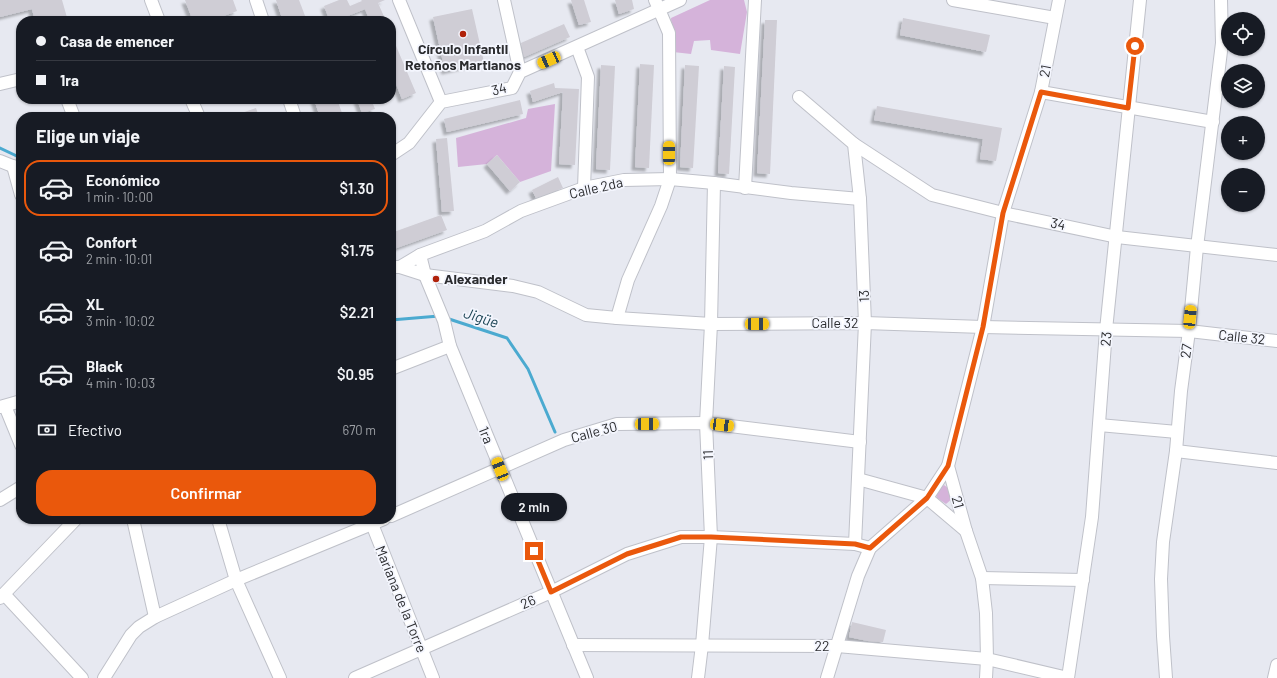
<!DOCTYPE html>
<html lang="es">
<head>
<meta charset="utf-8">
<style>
  :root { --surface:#171b24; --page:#242831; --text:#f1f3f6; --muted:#9ea1a6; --line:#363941; --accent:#ea580c }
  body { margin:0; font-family:Barlow,sans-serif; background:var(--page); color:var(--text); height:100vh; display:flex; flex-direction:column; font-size:15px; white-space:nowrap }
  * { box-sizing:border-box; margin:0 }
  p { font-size:13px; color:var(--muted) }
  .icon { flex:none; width:22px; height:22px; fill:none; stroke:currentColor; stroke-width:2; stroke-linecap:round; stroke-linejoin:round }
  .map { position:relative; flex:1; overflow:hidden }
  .panel { position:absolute; left:16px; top:112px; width:380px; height:412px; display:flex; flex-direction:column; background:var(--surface); border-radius:16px; box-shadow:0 1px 3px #0004 }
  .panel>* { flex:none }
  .hud { position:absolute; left:16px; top:16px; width:380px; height:88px; border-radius:16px; box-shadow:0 1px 3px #0004; display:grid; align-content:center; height:88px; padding:0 20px; background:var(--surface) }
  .fabs { position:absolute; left:1221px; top:12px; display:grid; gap:8px }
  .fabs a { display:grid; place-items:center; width:44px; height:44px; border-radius:50%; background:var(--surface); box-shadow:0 1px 3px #0004; font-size:20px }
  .end { position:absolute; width:18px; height:18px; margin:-9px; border:5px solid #ea580c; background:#fff; box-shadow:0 0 0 2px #fff }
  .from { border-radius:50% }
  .bubble { position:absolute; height:28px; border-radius:14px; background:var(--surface); box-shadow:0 1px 3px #0004; font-size:13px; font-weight:600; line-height:28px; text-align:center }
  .car { position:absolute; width:12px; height:24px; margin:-12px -6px; border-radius:5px; box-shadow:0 0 3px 1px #0007; background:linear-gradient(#f5c518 24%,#345 0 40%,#f5c518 0 76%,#345 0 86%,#f5c518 0) }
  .hud b { display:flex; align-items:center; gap:14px; height:38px; font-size:15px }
  .hud b+b { border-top:1px solid var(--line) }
  .hud i { width:10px; height:10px; background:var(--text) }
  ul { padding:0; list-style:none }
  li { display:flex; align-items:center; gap:12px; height:56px; margin:0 8px 6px; padding:0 12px; border:2px solid transparent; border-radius:16px }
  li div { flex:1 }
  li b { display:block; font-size:15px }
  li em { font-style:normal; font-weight:600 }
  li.current { border-color:var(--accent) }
  li>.icon { width:36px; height:36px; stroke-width:1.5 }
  h2 { padding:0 20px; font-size:18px; line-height:48px }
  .pay { display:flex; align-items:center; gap:10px; height:44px; padding:0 20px; font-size:15px }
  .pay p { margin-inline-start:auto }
  .action { display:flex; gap:8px; margin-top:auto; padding:8px 20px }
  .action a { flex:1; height:46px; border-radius:16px; background:var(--accent); color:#fff; font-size:16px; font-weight:600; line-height:46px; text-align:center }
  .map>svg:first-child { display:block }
</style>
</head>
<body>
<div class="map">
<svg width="1277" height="678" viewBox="0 0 1277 678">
  <defs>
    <filter id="shadow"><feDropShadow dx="-3.5" dy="3.5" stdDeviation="1" flood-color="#0004"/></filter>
  </defs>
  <rect width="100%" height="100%" fill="#e7e9f1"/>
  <!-- green -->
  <g fill="#d5b3da">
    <polygon points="710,0 744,0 747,12 740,54 711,50 710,40 694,41 691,54 673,52 671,18"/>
    <polygon points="555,104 551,171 520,182 497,155 487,164 458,167 456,138 526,118 528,109"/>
    <polygon points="944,485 952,491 953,498 946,504 937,498 935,491"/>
  </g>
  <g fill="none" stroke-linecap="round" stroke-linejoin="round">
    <!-- stream -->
    <g stroke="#4baad0" stroke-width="3">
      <polyline points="0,148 21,158"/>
      <polyline points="446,318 507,338 528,369 555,432"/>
      <polyline points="391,320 439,316"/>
    </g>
  </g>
  <!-- building -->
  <g fill="#cfcdd5" filter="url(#shadow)">
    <polygon points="0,0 62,0 68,21 35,21 32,9 0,17"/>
    <polygon points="185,0 233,0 237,11 210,21 193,21"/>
    <polygon points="276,0 299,0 307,21 283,21"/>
    <polygon points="339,0 347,0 350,6 362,1 361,0 385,0 378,3 386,21 370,21 365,9 335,21 330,21 324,6"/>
    <polygon points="571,0 584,0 591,22 579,25"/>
    <polygon points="615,0 632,0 634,9 619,14"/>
    <polygon points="472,9 484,62 445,71 433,17"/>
    <polygon points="903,18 990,35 986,52 900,35"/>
    <polygon points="765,20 777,20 770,174 757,173"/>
    <polygon points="564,24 570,37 524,57 521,43"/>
    <polygon points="391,34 416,93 402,99 391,71"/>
    <polygon points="640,64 654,65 649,168 635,167"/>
    <polygon points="601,65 615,66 610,170 596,169"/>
    <polygon points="685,65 699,66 693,168 680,167"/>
    <polygon points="724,66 735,67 729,174 718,173"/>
    <polygon points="554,83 555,88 579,89 575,165 559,164 563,92 533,102 530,91"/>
    <polygon points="314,99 337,99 342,113 332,117 320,117"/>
    <polygon points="357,99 371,99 375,109 362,113"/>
    <polygon points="520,100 523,114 447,132 444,119"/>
    <polygon points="877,106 1002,128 996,161 980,159 983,139 874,120"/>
    <polygon points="256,108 259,117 233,117 233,116"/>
    <polygon points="447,138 454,211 442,212 436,139"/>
    <polygon points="497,155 520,182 510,191 487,164"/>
    <polygon points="558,177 563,188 536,198 532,190"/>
    <polygon points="441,215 447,230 391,250 391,233"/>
    <polygon points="852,622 886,630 883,642 868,641 849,637"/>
  </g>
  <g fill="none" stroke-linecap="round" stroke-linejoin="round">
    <defs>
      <g id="minor">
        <polyline points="151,0 159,21"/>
        <polyline points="256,0 263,21"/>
        <polyline points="399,0 441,102"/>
        <polyline points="504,0 520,72"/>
        <polyline points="953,0 1055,18"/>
        <polyline points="577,47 588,77 584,188"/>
        <polyline points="0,84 21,79"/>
        <polyline points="1041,92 1213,122"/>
        <polyline points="799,97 854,144 860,199 865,323 855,544"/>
        <polyline points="67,99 74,117"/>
        <polyline points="191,99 199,117"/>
        <polyline points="289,99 295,117"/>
        <polyline points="854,144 932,195 1003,213 1117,237 1277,255"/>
        <polyline points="391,155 409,143 441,102 512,88 520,72 680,0"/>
        <polyline points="0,161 20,169"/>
        <polyline points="13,166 21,195"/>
        <polyline points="745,188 755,0"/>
        <polyline points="420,255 425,275 444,321 450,346 587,678"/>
        <polyline points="391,267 400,267 420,255 485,231 521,211 584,188 624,180 670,179 714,183 791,193 860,199"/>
        <polyline points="400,267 425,275 513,286 538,292 586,315 617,318 711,324 865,323 983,327 1189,331 1277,341"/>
        <polyline points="617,318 628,280 661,206 670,179 669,33 655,0"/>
        <polyline points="391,369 450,346"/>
        <polyline points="5,406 21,445"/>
        <polyline points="0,407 21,401"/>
        <polyline points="1099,425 1177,432"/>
        <polyline points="1176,451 1277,463"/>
        <polyline points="858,479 927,498 966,531"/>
        <polyline points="0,500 21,487"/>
        <polyline points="391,516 564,440 617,424 706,423 860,442"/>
        <polyline points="133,519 155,617"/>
        <polyline points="218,519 236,580 280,678"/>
        <polyline points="370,519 433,678"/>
        <polyline points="982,578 1083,580"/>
        <polyline points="4,594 82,678"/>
        <polyline points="0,598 76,519"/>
        <polyline points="573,645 837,646 987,659 1068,678"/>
        <polyline points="104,678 131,635 139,627 155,617 236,580 384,519"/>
        <polyline points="355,678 551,592 627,554 681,537 711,537 855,544 870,548"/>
        <polyline points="698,678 702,645 711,537 706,423 711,324 714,183"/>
        <polyline points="827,678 858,576 870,548 927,498 948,466"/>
        <polyline points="986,678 987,659 986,613 982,578 966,531 948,466 983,327 1003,213 1041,92 1059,0"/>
        <polyline points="1068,678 1092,517 1106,330 1140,0"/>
        <polyline points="1166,678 1163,636 1161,579 1163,542 1176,451 1181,391 1189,331 1197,247 1222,43 1221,0"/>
        <polyline points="1274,678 1277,665"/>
      </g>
    </defs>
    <!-- minor casing -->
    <use href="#minor" stroke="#bfc1c9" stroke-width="14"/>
    <!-- minor -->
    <use href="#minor" stroke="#fff" stroke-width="12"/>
  </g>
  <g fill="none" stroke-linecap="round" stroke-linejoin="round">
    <!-- route -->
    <polyline stroke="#ea580c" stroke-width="5" points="534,551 551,592 627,554 681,537 711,537 855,544 870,548 927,498 948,466 983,327 1003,213 1041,92 1128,108 1135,46"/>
  </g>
  <!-- markers -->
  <g fill="#b0220a" stroke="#f4f6fe" stroke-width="1.5">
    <circle cx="463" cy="34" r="4"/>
    <circle cx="436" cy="279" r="4"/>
  </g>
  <g text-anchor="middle" stroke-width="3.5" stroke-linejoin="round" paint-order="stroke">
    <!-- poi labels -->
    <g font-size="14" font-weight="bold" fill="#2b2c2f" stroke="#f4f6fe">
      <text x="463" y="54">Círculo Infantil<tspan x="463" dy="16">Retoños Martianos</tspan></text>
      <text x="444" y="284" text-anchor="start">Alexander</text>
    </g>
    <!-- street labels -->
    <g font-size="14" fill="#2b2c2f" stroke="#f4f6fe">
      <text transform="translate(1045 71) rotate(-79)" y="5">21</text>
      <text transform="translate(499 89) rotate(-14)" y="5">34</text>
      <text transform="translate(596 188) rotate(-13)" y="5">Calle 2da</text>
      <text transform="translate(1058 224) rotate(12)" y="5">34</text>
      <text transform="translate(864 296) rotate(-92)" y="5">13</text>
      <text x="835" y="328">Calle 32</text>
      <text transform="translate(1242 337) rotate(6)" y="5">Calle 32</text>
      <text transform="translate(1106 339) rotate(-85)" y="5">23</text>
      <text transform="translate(1186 351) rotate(-82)" y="5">27</text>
      <text transform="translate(594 432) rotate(-15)" y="5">Calle 30</text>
      <text transform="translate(486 435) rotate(68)" y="5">1ra</text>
      <text transform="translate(708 455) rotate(-92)" y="5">11</text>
      <text transform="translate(958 502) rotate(75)" y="5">21</text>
      <text transform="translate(401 599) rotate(68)" y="5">Mariana de la Torre</text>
      <text transform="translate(528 602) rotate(-24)" y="5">26</text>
      <text x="822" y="651">22</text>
    </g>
    <!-- water labels -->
    <g font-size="15" font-style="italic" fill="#153f4f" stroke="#f4f6fe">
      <text transform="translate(481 318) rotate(18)" y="5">Jigüe</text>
    </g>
  </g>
</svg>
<div class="fabs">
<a><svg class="icon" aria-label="locate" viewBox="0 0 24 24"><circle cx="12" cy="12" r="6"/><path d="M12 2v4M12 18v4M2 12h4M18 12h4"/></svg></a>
<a><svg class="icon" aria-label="layers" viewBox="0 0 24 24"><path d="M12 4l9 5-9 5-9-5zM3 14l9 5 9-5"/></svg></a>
<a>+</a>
<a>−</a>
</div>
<i class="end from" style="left:1135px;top:46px"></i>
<i class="end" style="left:534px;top:551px"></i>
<div class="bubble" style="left:501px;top:493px;width:66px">2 min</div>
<i class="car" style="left:549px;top:60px;rotate:246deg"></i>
<i class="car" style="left:669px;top:153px;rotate:0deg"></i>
<i class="car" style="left:1190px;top:317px;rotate:6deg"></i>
<i class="car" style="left:757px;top:324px;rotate:90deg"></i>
<i class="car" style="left:647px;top:424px;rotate:89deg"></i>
<i class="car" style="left:722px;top:425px;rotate:97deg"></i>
<i class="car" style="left:500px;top:469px;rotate:338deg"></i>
<div class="hud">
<b><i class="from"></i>Casa de emencer</b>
<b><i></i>1ra</b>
</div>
<section class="panel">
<h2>Elige un viaje</h2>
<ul>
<li class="current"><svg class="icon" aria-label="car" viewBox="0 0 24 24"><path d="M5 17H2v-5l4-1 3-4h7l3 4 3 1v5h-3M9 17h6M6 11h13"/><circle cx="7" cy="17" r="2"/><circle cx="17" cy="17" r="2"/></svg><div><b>Económico</b><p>1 min · 10:00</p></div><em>$1.30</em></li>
<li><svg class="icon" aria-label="car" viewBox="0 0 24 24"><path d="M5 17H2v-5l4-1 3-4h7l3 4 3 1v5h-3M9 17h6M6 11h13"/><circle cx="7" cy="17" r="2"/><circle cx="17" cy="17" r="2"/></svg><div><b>Confort</b><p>2 min · 10:01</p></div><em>$1.75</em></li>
<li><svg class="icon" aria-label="car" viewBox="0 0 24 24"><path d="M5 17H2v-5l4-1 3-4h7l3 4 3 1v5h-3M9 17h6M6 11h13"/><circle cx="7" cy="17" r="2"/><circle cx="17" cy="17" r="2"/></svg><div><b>XL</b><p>3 min · 10:02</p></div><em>$2.21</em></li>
<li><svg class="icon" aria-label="car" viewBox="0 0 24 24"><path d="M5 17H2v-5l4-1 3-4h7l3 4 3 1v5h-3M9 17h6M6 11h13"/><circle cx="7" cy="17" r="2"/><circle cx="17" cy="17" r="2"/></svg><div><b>Black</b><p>4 min · 10:03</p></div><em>$0.95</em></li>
</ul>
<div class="pay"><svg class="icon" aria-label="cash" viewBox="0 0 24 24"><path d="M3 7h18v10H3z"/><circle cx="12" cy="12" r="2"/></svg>Efectivo<p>670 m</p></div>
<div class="action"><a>Confirmar</a></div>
</section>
</div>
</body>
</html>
